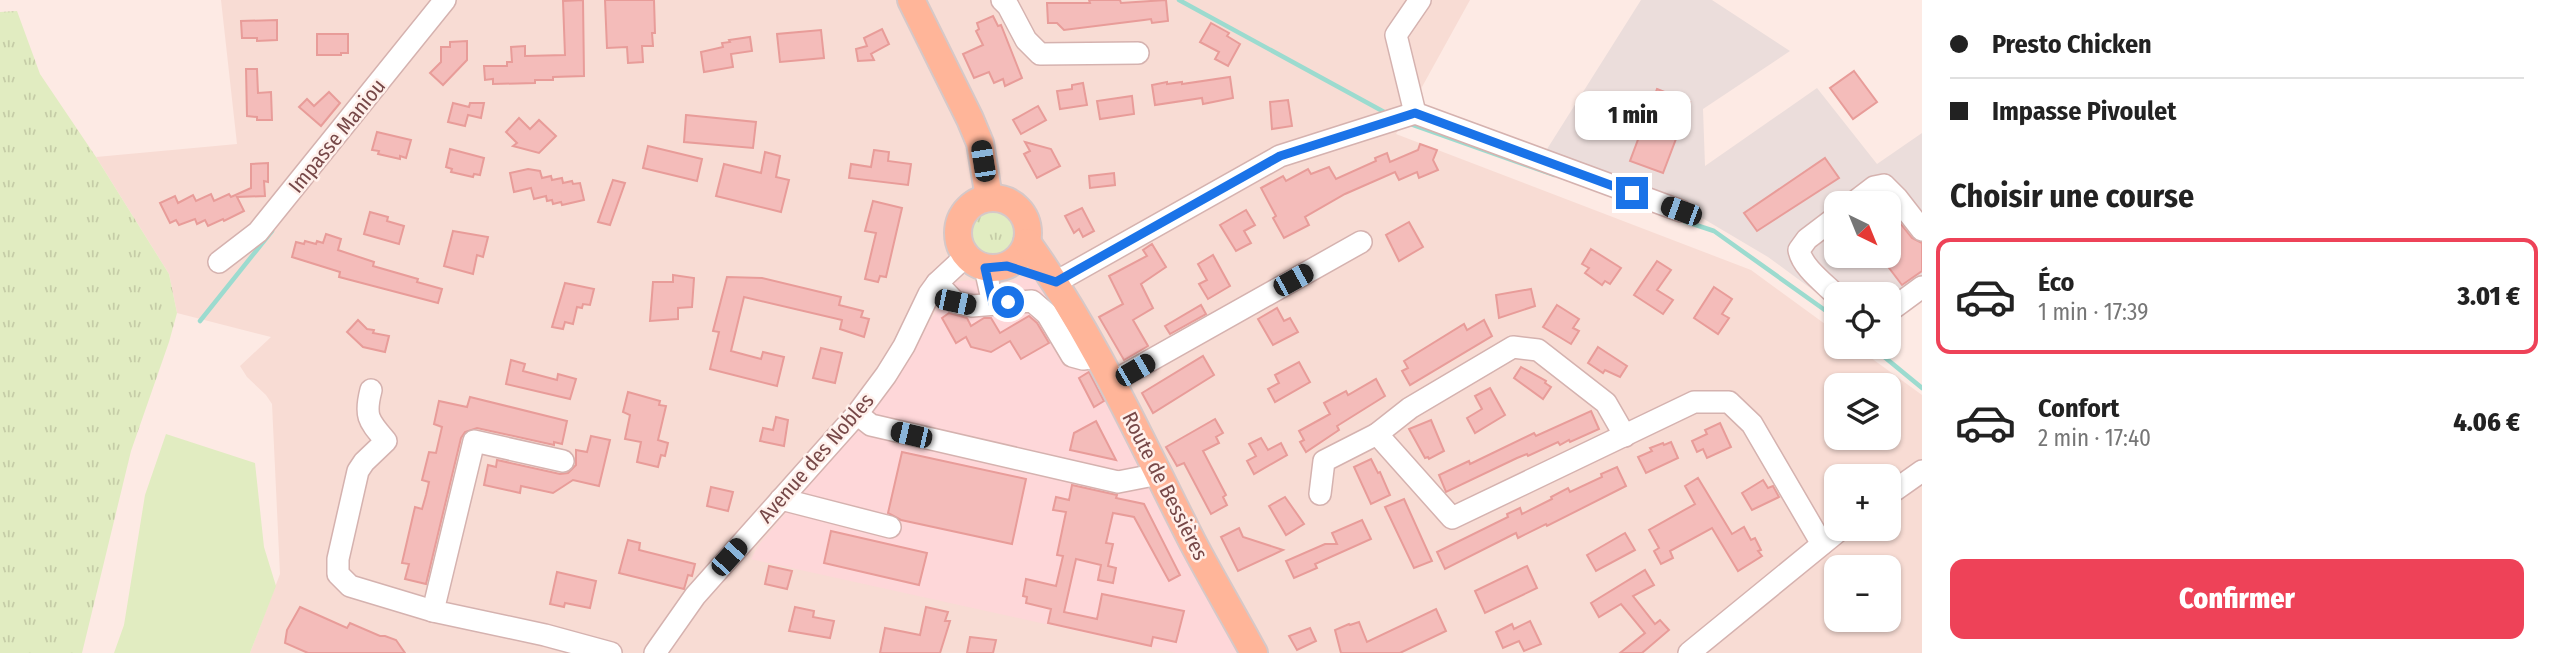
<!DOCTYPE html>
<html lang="fr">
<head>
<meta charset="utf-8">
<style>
  :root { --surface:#fff; --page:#f2f2f2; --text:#222; --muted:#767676; --line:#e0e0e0; --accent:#ee4258 }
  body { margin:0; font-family:"Fira Sans Condensed",sans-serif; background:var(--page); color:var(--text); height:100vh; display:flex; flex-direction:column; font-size:26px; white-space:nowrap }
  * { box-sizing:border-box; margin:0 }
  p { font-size:23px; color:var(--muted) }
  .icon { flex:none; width:38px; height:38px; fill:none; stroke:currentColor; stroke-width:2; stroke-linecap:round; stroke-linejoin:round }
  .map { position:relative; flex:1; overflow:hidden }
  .sheet { display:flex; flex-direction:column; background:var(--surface); width:630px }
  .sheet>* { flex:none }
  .top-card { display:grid; align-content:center; height:154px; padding:0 28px; background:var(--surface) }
  .needle { width:46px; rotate:137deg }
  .controls { position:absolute; left:1824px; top:191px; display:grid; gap:14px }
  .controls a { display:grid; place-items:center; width:77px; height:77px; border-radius:14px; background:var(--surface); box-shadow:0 2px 5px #0004; font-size:35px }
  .end { position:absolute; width:32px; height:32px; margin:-16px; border:9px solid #1a73e8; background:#fff; box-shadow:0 0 0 4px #fff }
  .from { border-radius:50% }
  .bubble { position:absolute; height:49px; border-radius:14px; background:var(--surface); box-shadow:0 2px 5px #0004; font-size:23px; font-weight:800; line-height:49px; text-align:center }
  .car { position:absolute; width:21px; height:42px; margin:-21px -10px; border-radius:9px; box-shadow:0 0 5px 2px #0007; background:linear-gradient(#222 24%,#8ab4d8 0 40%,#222 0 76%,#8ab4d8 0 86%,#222 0) }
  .top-card b { display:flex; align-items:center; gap:24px; height:66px; font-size:26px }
  .top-card b+b { border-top:2px solid var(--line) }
  .top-card i { width:18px; height:18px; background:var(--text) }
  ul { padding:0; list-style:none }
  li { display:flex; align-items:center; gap:21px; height:116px; margin:0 14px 10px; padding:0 14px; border:4px solid transparent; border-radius:14px }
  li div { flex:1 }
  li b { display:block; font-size:26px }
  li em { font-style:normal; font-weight:800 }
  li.selected { border-color:var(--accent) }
  li>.icon { width:63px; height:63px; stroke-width:1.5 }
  h2 { padding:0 28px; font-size:32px; line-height:84px }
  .button { display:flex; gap:14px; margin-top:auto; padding:14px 28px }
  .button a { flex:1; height:80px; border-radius:14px; background:var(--accent); color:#fff; font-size:28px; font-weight:800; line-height:80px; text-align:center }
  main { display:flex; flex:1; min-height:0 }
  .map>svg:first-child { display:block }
</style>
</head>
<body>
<main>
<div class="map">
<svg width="1922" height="653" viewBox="0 0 1922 653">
  <defs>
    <pattern id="grass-tufts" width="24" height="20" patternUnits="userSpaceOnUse" patternTransform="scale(1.75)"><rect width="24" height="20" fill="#e1ecc1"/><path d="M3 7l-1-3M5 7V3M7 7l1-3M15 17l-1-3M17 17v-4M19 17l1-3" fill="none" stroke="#c5cca7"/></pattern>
  </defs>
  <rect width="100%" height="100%" fill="#fdeae4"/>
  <!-- residential -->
  <path fill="#f8dcd4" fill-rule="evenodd" d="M221,0H1470L1396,134L1751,270L1836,332V346L1856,347L1922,395V653H250L280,574L272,404L266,395L247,377L240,366L271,337L177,313L169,274L96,157L237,144ZM1836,385H1888V438H1836ZM1836,476H1888V528H1836ZM1836,567H1888V620H1836Z"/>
  <!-- commercial -->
  <polygon fill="#fed7d9" points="1024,276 1040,282 1056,296 1242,653 1176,653 751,559 758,546 850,436 906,365 935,312 955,282 968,280 1002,286"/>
  <!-- industrial -->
  <path fill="#ebdddb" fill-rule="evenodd" d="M1641,0H1712L1790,51L1703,109L1705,166L1817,88L1877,164L1922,133V298L1888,324V294H1836V307L1768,257L1687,209L1537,165ZM1836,203H1888V256H1836Z"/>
  <!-- grass -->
  <g fill="url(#grass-tufts)">
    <polygon points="17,11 40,74 96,157 169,274 177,313 169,342 131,451 82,653 0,653 0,12"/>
    <circle cx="992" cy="232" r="26"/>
  </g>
  <!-- garden -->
  <polygon fill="#e1ecc1" points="166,434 255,463 264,547 276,586 250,653 114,653 124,625 145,495"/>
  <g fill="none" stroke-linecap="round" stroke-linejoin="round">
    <!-- stream -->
    <g stroke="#9cdbcf" stroke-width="4.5">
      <polyline points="1179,0 1386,113"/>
      <polyline points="1410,124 1554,175"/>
      <polyline points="1681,220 1714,231 1836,318"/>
      <polyline points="200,321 272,231"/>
      <polyline points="1871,346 1922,388"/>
    </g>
  </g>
  <!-- building -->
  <g fill="#f4bcba" stroke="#e89c99" stroke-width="2">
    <polygon points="583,0 584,76 553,77 553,80 535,80 535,83 493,84 493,79 485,80 484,66 507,66 507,62 512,62 511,47 525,46 525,56 565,55 563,1"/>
    <polygon points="605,0 654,0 655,33 652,33 653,46 642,46 643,62 628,63 627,47 607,48"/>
    <polygon points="1089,0 1120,0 1121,3 1166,0 1168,21 1152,23 1151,19 1144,20 1064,30 1057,23 1048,23 1047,3 1090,3"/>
    <polygon points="993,16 998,26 1001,25 1022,78 1005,86 1003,79 994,83 989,72 974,78 963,54 983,45 976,31 979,29 977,23"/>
    <polygon points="277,20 277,40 257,41 257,38 242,38 241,21"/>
    <polygon points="1211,23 1229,33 1227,36 1240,44 1228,66 1215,59 1219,52 1200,42"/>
    <polygon points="882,29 889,44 871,54 874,60 858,61 856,49 867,46 864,38"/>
    <polygon points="821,30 824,58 780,62 777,34"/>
    <polygon points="317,34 348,34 348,53 341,53 341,55 317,55"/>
    <polygon points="750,37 752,51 731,54 733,67 704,72 701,52 723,47 722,43 730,42 729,40"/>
    <polygon points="467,41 467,60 443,85 430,73 441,62 441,47 450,47 450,42"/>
    <polygon points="246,69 257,69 258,93 271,92 272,120 257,120 257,117 247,116"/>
    <polygon points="1854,71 1877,102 1853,119 1830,88"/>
    <polygon points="1230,77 1233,98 1203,104 1202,98 1155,105 1152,85 1167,82 1167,84 1182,82 1182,84"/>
    <polygon points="1083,83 1087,105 1060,109 1057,91 1072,89 1072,85"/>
    <polygon points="1657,89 1690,102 1663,173 1630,161"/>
    <polygon points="329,92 340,103 321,126 299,107 307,99 314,106"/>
    <polygon points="1132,96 1134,114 1100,119 1097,101"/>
    <polygon points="1288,100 1292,126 1272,129 1270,102"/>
    <polygon points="453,103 469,107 470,103 484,103 481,118 468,115 465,126 448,122"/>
    <polygon points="1038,106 1046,120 1021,134 1013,120"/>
    <polygon points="686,115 756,122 753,148 684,142"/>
    <polygon points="519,118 530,129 539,120 556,136 539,153 513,146 517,143 506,132"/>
    <polygon points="377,132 411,140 406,158 400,156 400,159 378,154 379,151 372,150"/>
    <polygon points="1025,142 1051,149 1060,166 1037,178 1024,154 1030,151"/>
    <polygon points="1420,144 1437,150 1433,160 1438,170 1419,178 1417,172 1399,180 1395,172 1345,194 1305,217 1309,225 1284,238 1273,218 1276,216 1261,188 1283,176 1286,181 1308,169 1311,174 1329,167 1336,179 1376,161 1375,158 1387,153 1390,162 1418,150"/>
    <polygon points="648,146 702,159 697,181 643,168"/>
    <polygon points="450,149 484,158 480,175 474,174 473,177 451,172 452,169 446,167"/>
    <polygon points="874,150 889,152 888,161 911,164 908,185 849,178 851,164 871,167"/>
    <polygon points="765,152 780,156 776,177 789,180 781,212 716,196 724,164 761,173"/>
    <polygon points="1825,158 1839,178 1757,231 1744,213"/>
    <polygon points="268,163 268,182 264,181 265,196 237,197 244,211 224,221 223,219 208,226 205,220 197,224 195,219 179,225 176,220 170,223 160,203 175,196 178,203 193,195 196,201 211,194 214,201 229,194 231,197 251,188 251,164"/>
    <polygon points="528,169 540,171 542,178 551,176 552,180 562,178 563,183 572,181 573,184 580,183 584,200 562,205 561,202 553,204 552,200 547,201 546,196 534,199 531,188 514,192 510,173"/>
    <polygon points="1114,173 1115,185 1090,188 1089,176"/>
    <polygon points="613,180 625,183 610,225 598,222"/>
    <polygon points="873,201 902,208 886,277 880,276 878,282 865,279 876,233 865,231"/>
    <polygon points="1082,208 1094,231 1083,237 1079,229 1074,233 1065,216"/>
    <polygon points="1888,208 1912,238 1922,243 1922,271 1902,285 1880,256 1888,256"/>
    <polygon points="1246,210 1255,225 1244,231 1251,243 1236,251 1220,225"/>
    <polygon points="370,212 388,217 387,221 404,226 399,244 364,234"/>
    <polygon points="1409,222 1423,247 1399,261 1386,235"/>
    <polygon points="453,231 488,237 483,257 477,255 473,274 444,266"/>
    <polygon points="326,234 341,239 338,250 374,262 373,266 418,279 417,282 442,289 438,303 339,277 340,272 292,257 296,242 304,244 305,241 316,244 317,241 323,243"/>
    <polygon points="1152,244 1166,267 1141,284 1153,308 1133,320 1148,346 1124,360 1099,317 1123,304 1109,276 1147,256 1143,250"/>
    <polygon points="1591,249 1621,268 1610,284 1605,281 1602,285 1585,273 1589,268 1582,264"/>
    <polygon points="1213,255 1230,286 1208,299 1199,284 1207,280 1198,264"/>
    <polygon points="1657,261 1671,270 1657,290 1673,300 1663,314 1634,295"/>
    <polygon points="673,275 694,278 692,307 678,308 678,319 650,321 653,282 673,282"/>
    <polygon points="727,277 762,278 841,297 839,305 863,311 861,317 869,319 864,337 840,329 842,320 744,297 731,351 761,359 763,352 784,357 777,386 710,369 719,332 713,331"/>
    <polygon points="565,283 594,289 590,305 583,304 582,308 577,307 573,324 565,322 563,329 552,327"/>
    <polygon points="1714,287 1732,299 1722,314 1729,318 1718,334 1694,318"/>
    <polygon points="1531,289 1535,306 1499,318 1496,295"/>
    <polygon points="1201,305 1206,314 1170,334 1165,326"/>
    <polygon points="1557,305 1579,319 1573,328 1579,331 1571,344 1543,327"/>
    <polygon points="1277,308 1284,321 1290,318 1298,332 1273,345 1258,319"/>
    <polygon points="949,313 967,318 971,326 984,318 991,318 1000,333 1029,316 1037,323 1049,343 1021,359 1010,341 991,352 971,347 966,337 956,343 942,318"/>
    <polygon points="358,320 367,329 374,330 373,333 389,336 385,352 363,347 347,332"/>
    <polygon points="1484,320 1492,336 1410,385 1402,371 1408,368 1404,361 1464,324 1467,330"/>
    <polygon points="1598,347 1627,366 1620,377 1605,370 1603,373 1588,363"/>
    <polygon points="821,348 842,353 835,383 813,378"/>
    <polygon points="1203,356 1214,375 1153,413 1142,393"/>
    <polygon points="511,360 525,364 523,371 557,380 558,374 576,379 570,399 506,384"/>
    <polygon points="1299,362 1310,382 1275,402 1268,389 1279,383 1275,375"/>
    <polygon points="1521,367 1546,381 1545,383 1551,387 1543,399 1514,378"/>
    <polygon points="1089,372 1104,401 1094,407 1079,378"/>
    <polygon points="1376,379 1385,396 1337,426 1339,430 1306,452 1300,442 1304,440 1299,431 1330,414 1324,403 1346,391 1348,395"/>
    <polygon points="1490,388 1505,415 1475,433 1467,418 1482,409 1475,396"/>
    <polygon points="628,392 660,401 659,405 666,406 658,440 668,443 665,456 661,455 658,467 637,462 641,442 625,439 630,415 623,412"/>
    <polygon points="470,397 567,421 562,444 554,442 554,445 477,428 465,432 461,438 426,584 405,579 409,564 402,563 415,507 422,509 426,495 429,482 422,480 429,452 436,453 442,427 434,424 439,401 467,407"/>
    <polygon points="1591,411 1599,429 1570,442 1569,440 1560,445 1558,442 1528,456 1527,454 1517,458 1446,492 1439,475 1469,461 1470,464 1534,433 1536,436"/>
    <polygon points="776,417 788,420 784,446 760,441 763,428 773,430"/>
    <polygon points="1215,419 1223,433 1216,437 1219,443 1203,451 1226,495 1223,497 1227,505 1211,514 1184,463 1177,466 1166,447"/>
    <polygon points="1431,420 1444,451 1429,459 1428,457 1425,458 1409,429"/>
    <polygon points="1096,421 1100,429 1116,460 1070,450 1074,433"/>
    <polygon points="1720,423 1731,447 1707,458 1703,449 1697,452 1692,441 1707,434 1705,430"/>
    <polygon points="591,436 610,440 599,486 573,480 553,493 521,486 520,493 484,485 488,465 496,467 497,460 560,474 568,473 576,465 576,450 587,452"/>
    <polygon points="1261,438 1268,450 1281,443 1287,455 1254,474 1247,461 1256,456 1249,444"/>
    <polygon points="1671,442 1678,458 1646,473 1638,457 1652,451 1650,448 1663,443 1664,445"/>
    <polygon points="902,452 1026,479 1012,544 901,520 888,513"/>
    <polygon points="1371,459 1378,473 1380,472 1390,495 1371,504 1354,467"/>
    <polygon points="1617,467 1626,486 1547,526 1546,524 1518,538 1516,533 1445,569 1437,552 1508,517 1507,514 1520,508 1522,514 1552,499 1551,497 1568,488 1570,492 1602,477 1601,474"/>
    <polygon points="1698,478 1732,534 1744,527 1751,540 1755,538 1761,550 1758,551 1762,556 1738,571 1712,528 1670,551 1673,558 1661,564 1654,551 1659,548 1649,530 1695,504 1685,486"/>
    <polygon points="1763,480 1768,488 1773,486 1779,497 1752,510 1742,493"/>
    <polygon points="1072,485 1117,495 1116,498 1144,504 1180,575 1169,581 1134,517 1113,513 1106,543 1113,544 1108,566 1116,568 1113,583 1098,580 1101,565 1076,559 1064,612 1097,619 1102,594 1184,611 1176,642 1153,637 1151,646 1048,623 1051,609 1026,603 1027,597 1023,596 1026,579 1056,586 1063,556 1057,555 1066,512 1053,510 1056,497 1069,500"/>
    <polygon points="711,487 733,492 728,511 707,506"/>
    <polygon points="1285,497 1304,524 1286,535 1269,506"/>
    <polygon points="1404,499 1432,561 1414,568 1385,507"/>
    <polygon points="1362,520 1371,539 1315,564 1317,568 1294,578 1286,561 1325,544 1337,544 1332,533"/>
    <polygon points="1239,528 1243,537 1283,550 1238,571 1221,537"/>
    <polygon points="831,531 927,553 919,585 824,563"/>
    <polygon points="1625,533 1635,550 1596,571 1587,555"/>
    <polygon points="628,540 640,543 639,550 695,564 692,576 688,575 684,589 619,573"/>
    <polygon points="769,566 792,571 787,589 765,584"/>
    <polygon points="1527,566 1537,588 1485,613 1475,591"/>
    <polygon points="1645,570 1654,585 1633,596 1655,624 1660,620 1669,630 1642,653 1620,653 1645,633 1621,604 1599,617 1591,603"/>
    <polygon points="557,572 596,581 590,608 565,603 564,607 550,604"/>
    <polygon points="300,607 347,628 350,623 380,636 385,636 396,640 405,653 308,653 285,643 287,630"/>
    <polygon points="795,607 814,611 813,617 834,621 830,638 789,631"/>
    <polygon points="926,607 948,612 945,621 950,621 940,653 880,653 885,628 920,635"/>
    <polygon points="1436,609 1446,631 1400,653 1341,653 1335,630 1349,624 1350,625 1359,622 1367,642"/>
    <polygon points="1530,621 1541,644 1524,651 1519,641 1503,648 1496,632 1512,624 1514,629"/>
    <polygon points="1310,628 1316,641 1297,650 1289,636"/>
    <polygon points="970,637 996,640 993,653 967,653"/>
  </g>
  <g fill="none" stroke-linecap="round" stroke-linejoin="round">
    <defs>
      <g id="minor">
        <polyline points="1002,0 1008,6 1026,40 1040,54 1138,53"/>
        <polyline points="1415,113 1396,35 1420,0"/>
        <polyline points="1853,203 1874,187 1884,185 1897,198 1922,230"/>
        <path d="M1836,217L1807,239L1799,250C1802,267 1824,283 1836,295"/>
        <polyline points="219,262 258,232 445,0"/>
        <polyline points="985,268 993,304"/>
        <polyline points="1056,282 1280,156 1415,113 1681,211"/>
        <polyline points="937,283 955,302 972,306 1032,301 1047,314 1072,356 1083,359 1099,357"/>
        <polyline points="1888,312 1922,287"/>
        <polyline points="1112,382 1361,242"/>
        <path d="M371,390C364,417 369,421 386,441L364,462L358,471L338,559V574L350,586L433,611"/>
        <polyline points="857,414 871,425 1118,482 1159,474"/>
        <polyline points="1377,434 1410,408 1513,347 1538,350 1606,403 1625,436"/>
        <polyline points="563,461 474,441 433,611 545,635 611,653"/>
        <polyline points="1320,494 1324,461 1377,434 1452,518 1694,402 1729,402 1752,424 1822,544"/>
        <polyline points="1888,495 1922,471"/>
        <polyline points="781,499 890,527"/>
        <polyline points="655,653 695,596 857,414 886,375 904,346 929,294 937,283 966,256"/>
        <polyline points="1689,653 1842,528"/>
      </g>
      <g id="major">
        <polyline points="911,0 970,119 980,143 989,198"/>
        <circle cx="993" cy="233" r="35"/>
        <path d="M1027,242C1094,335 1140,439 1192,541C1212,579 1234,616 1254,653"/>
      </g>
    </defs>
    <!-- minor casing -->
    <use href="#minor" stroke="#d5b2af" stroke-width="24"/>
    <!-- major casing -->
    <use href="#major" stroke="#d6c8c8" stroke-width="30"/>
    <!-- minor -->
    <use href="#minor" stroke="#fff" stroke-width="21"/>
    <!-- major -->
    <use href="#major" stroke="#ffb599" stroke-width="26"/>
  </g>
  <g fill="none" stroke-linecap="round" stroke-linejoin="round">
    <!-- route -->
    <polyline stroke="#1a73e8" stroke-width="9" points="1008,302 993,304 985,268 1007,266 1056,282 1280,156 1415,113 1632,193"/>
  </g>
  <g text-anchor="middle" stroke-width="5" stroke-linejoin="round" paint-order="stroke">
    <!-- street labels -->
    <g font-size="21" fill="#774848" stroke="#fff0eb">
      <text transform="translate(337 136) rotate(-51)" y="7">Impasse Maniou</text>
      <text transform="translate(816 458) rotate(-49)" y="7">Avenue des Nobles</text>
      <text transform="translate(1165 486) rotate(63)" y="7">Route de Bessières</text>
    </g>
  </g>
</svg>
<div class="controls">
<a><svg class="needle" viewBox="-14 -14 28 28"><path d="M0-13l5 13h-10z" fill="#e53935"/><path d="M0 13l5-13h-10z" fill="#767676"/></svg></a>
<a><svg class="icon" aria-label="locate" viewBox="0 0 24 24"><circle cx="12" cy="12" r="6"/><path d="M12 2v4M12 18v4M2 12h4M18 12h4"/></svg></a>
<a><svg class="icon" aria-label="layers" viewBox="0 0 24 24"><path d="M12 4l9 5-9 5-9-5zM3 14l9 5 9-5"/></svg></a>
<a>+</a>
<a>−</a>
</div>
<i class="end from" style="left:1008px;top:302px"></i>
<i class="end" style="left:1632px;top:193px"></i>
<div class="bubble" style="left:1575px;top:91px;width:116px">1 min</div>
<i class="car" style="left:983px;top:161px;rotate:351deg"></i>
<i class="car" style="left:1681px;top:211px;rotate:290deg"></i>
<i class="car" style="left:1293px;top:280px;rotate:61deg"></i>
<i class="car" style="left:955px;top:302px;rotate:102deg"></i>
<i class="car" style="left:1135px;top:370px;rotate:60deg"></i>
<i class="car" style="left:911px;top:435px;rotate:283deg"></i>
<i class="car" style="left:729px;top:557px;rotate:42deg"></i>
</div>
<section class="sheet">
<div class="top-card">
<b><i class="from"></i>Presto Chicken</b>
<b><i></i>Impasse Pivoulet</b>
</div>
<h2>Choisir une course</h2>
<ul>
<li class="selected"><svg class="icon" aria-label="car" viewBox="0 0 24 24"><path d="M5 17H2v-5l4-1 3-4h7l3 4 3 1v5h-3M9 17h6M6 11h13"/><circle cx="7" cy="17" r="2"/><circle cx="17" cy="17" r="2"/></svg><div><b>Éco</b><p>1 min · 17:39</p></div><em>3.01 €</em></li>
<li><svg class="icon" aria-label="car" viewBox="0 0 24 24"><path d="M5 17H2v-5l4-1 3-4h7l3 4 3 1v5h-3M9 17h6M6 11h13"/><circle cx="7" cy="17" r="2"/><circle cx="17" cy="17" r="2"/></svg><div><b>Confort</b><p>2 min · 17:40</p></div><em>4.06 €</em></li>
</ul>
<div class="button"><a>Confirmer</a></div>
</section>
</main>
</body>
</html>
